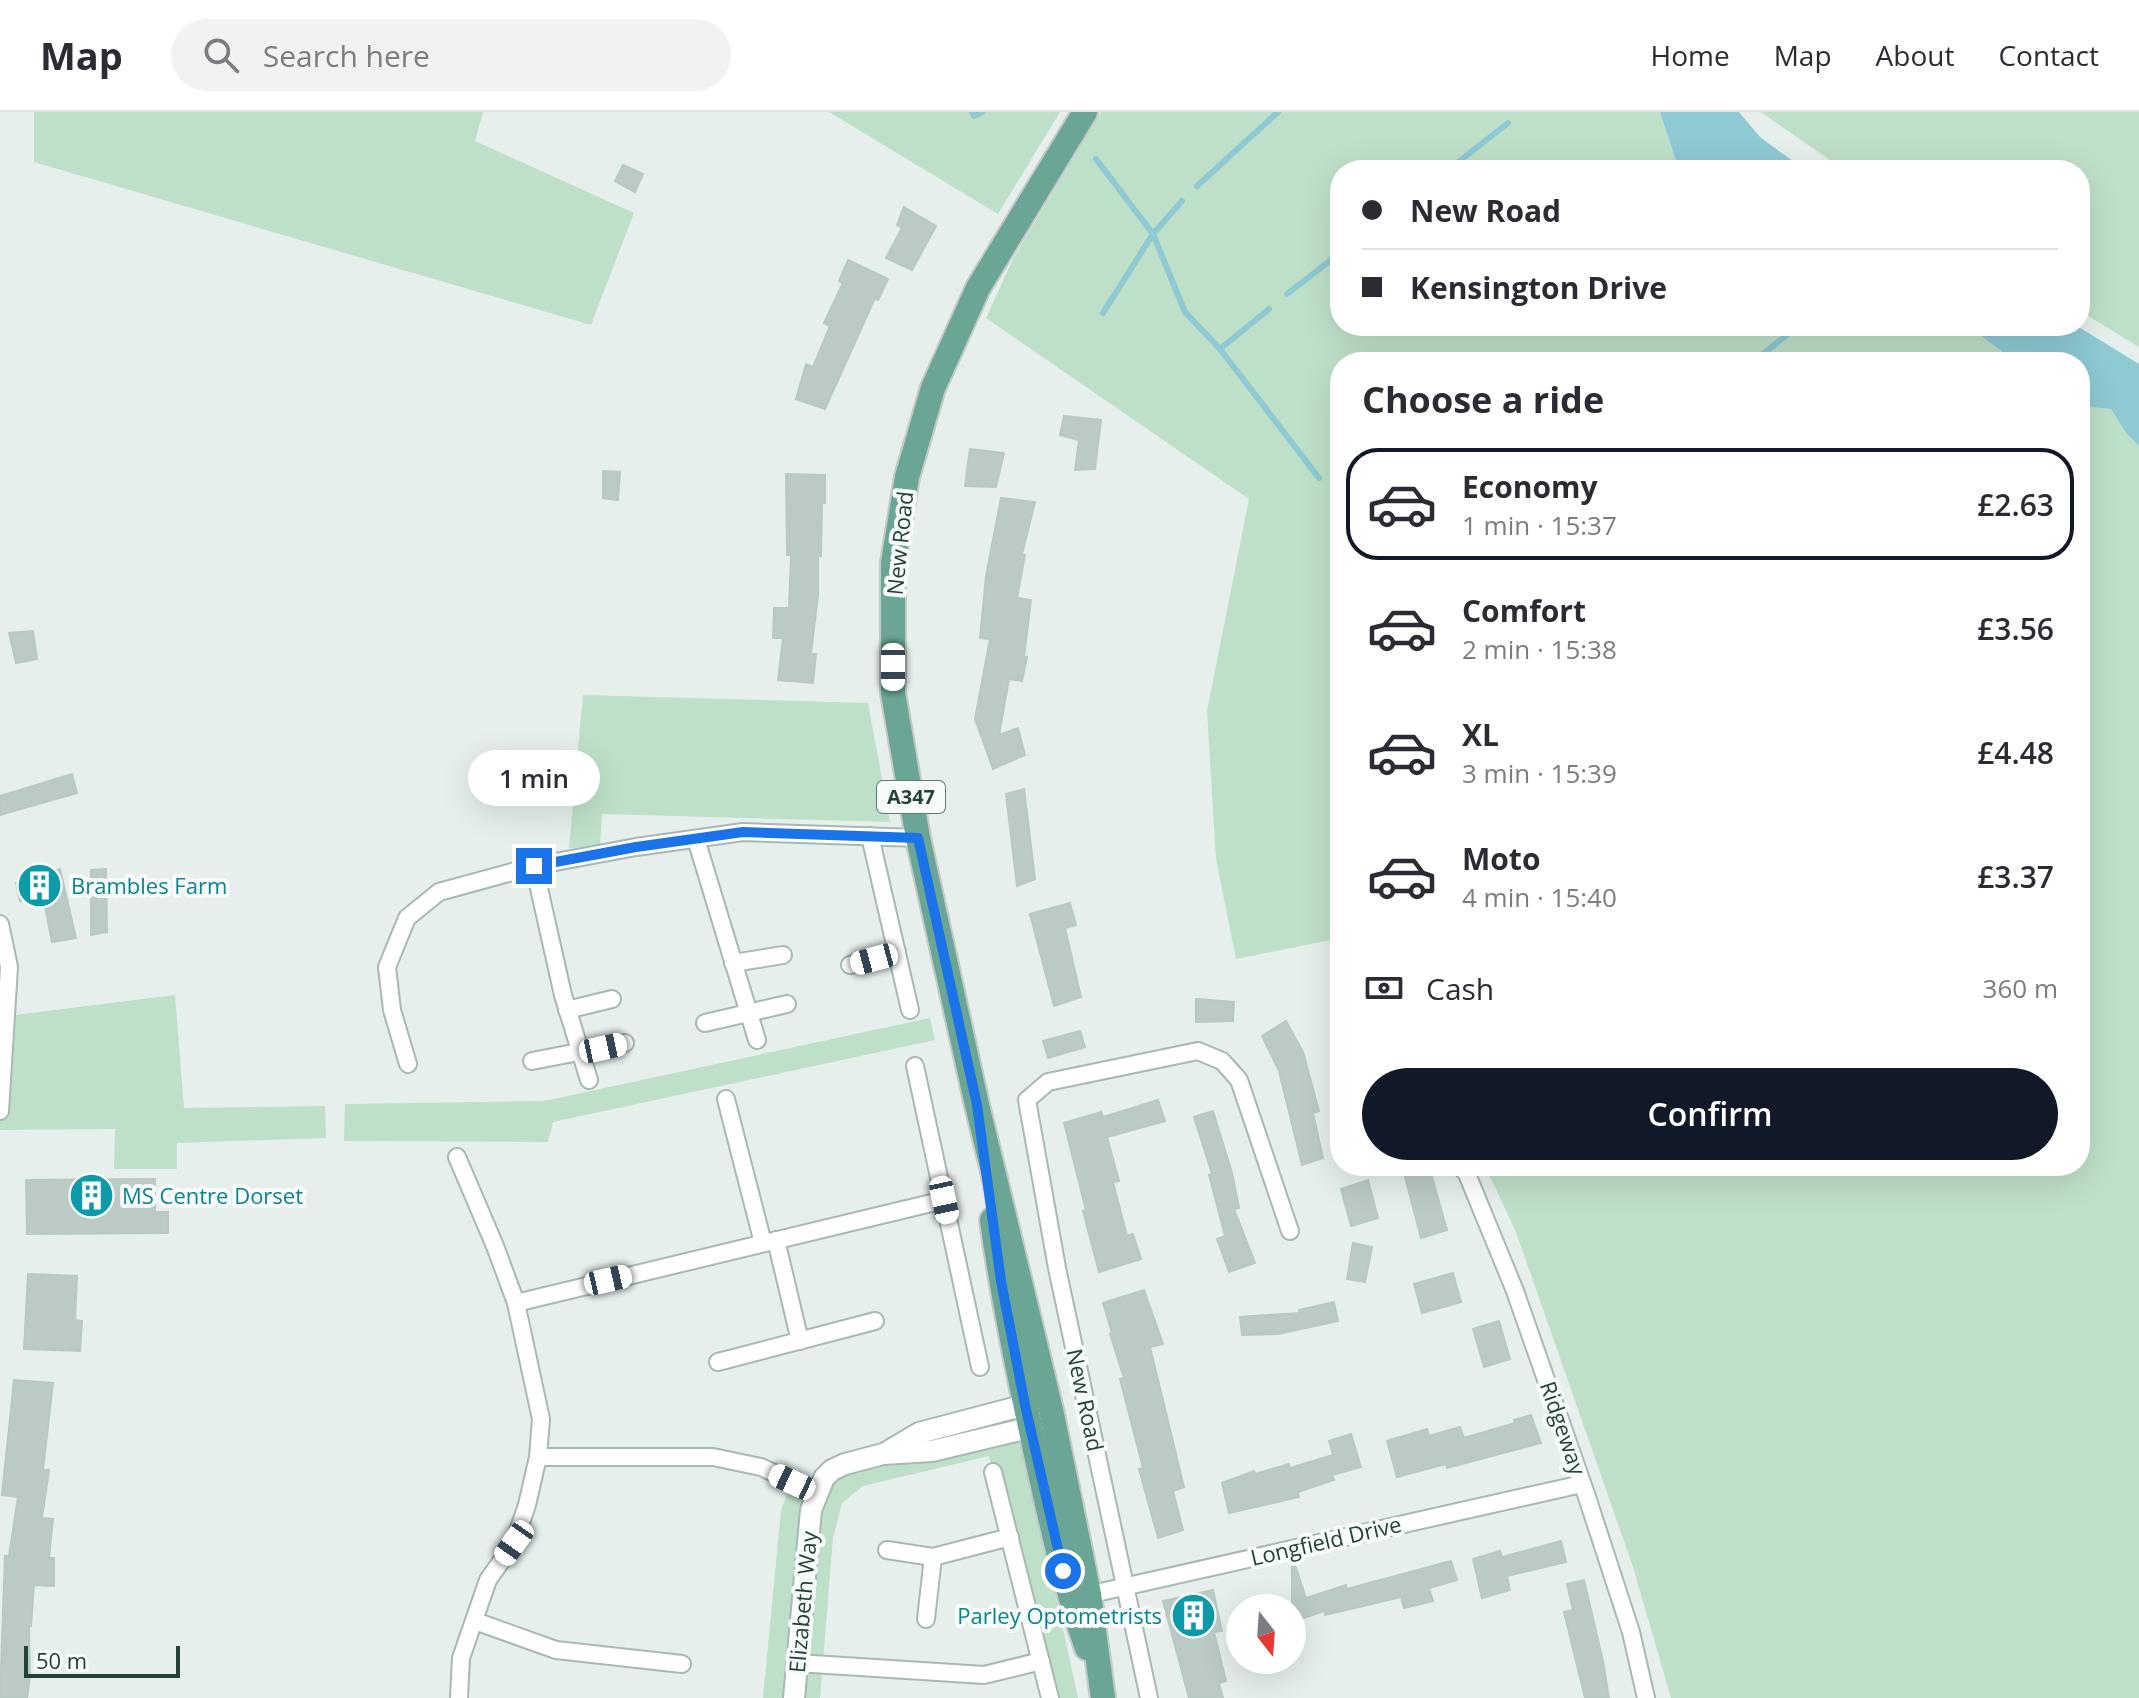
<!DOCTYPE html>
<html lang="en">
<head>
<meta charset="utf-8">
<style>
  :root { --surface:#fff; --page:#f2f2f3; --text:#2b2b33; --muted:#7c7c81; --line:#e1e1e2; --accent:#111827 }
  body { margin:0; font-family:"Open Sans",sans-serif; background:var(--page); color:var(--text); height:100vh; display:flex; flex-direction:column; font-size:30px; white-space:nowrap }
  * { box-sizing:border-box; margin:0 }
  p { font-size:26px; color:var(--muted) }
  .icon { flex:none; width:44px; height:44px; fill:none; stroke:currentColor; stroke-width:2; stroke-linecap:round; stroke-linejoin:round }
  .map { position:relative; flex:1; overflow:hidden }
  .sheet { position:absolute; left:1330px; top:240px; width:760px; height:824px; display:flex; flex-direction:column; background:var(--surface); border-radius:32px; box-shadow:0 8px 32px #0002 }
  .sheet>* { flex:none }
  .guide { position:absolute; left:1330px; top:48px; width:760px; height:176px; border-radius:32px; box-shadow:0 8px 32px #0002; display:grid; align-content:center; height:176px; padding:0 32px; background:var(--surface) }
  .needle { width:52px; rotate:163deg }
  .controls { position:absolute; left:1226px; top:1482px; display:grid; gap:16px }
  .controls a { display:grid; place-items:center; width:80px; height:80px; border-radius:50%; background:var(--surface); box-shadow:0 8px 32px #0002; font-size:40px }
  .scale { position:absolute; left:24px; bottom:20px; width:156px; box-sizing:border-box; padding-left:8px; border:4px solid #24423a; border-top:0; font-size:22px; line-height:28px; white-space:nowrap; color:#24423a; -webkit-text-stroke:6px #f7fbf9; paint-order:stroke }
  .end { position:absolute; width:36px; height:36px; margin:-18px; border:10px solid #1a73e8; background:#fff; box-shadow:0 0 0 4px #fff }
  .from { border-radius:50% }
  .bubble { position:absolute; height:56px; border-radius:28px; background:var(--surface); box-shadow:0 8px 32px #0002; font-size:26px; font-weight:600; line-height:56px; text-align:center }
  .car { position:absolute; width:24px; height:48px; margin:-24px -12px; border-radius:10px; box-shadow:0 0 6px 2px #0007; background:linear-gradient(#fff 24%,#345 0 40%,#fff 0 76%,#345 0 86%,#fff 0) }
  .guide b { display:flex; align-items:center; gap:28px; height:76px; font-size:30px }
  .guide b+b { border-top:2px solid var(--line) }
  .guide i { width:20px; height:20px; background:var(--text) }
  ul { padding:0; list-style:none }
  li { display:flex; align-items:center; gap:24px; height:112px; margin:0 16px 12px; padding:0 16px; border:4px solid transparent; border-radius:32px }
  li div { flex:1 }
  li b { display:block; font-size:30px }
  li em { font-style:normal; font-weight:600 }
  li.active { border-color:var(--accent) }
  li>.icon { width:72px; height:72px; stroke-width:1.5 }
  h2 { padding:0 32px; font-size:36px; line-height:96px }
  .pay { display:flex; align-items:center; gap:20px; height:88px; padding:0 32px; font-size:30px }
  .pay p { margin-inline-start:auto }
  .primary-button { display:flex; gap:16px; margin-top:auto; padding:16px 32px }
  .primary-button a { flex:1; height:92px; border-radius:48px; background:var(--accent); color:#fff; font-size:32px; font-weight:600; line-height:92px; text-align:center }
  header { display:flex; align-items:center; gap:48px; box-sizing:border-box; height:112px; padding:0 40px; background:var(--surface); border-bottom:2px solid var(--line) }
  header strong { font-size:38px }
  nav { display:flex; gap:44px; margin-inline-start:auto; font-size:28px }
  .search { width:560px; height:72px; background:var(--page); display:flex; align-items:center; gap:20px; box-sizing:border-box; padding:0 28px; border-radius:44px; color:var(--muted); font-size:30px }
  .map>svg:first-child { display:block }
</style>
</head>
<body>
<header>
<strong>Map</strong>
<div class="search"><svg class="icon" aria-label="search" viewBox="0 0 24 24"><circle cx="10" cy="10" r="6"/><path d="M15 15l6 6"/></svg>Search here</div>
<nav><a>Home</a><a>Map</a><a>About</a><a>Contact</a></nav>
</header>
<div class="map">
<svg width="2139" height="1586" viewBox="0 0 2139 1586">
  <rect width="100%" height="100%" fill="#e6efeb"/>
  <!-- green -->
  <g fill="#bfe0c8">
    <polygon points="34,0 483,0 475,29 634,101 591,213 34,50"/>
    <polygon points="829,0 1060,0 998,102"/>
    <polygon points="1101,0 1660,0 1679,58 1340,58 1340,214 1968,214 2016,250 1340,250 1340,826 1236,847 1216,747 1207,599 1249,387 986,206 1013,147"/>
    <polygon points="1761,0 2139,0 2139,235 2080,199 2080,58 1844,58"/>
    <polygon points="2080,285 2083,285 2091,295 2111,297 2126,321 2139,334 2139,1586 1671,1586 1633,1455 1516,1120 1485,1054 2080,1054"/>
    <polygon points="583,583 868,591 890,710 602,702 600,735 569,736"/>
    <polygon points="0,812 7,904 175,883 184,996 325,994 326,1026 177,1031 177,1057 114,1057 115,1017 0,1018"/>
    <polygon points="930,906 935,928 553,1010 548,1030 344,1029 345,992 544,989"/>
    <polygon points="1020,1318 1078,1586 1050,1586 989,1344 863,1374 842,1391 833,1426 820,1586 763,1586 781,1398 792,1370 817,1381 824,1366"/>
  </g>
  <!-- water -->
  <g fill="#8ec9d4">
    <polygon points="1660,0 1739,0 1760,25 1805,58 1679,58"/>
    <polygon points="1968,214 2077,214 2139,252 2139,334 2126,321 2111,297 2091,295 2083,285 2080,285 2080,250 2016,250"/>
  </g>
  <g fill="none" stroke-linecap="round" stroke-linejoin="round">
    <!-- stream -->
    <g stroke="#8ec9d4" stroke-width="6">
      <polyline points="972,0 974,4 982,0"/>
      <polyline points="1096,47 1153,122 1185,200 1220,237 1319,366"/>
      <polyline points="1448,58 1508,11"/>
      <polyline points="1197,74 1278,0"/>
      <polyline points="1287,182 1340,141"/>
      <polyline points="1103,201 1153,122 1182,89"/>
      <polyline points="1220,237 1269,197"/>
      <polyline points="1753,250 1798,214"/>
      <polyline points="1338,381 1340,381"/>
    </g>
  </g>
  <!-- building -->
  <g fill="#bbcac4" stroke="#b8c9c2" stroke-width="2">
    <polygon points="623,53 643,62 635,80 615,69"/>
    <polygon points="904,95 936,114 912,158 886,146 902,116 897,113"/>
    <polygon points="848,148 888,167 878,188 875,186 825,297 796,287 806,252 813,255 830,214 824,211 843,171 839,169"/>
    <polygon points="1064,304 1101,308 1095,357 1075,358 1079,328 1060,323"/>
    <polygon points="970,337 1004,341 996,375 965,374"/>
    <polygon points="603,359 620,360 618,388 603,386"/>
    <polygon points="786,362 825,363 825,391 822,391 821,444 818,444 818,483 811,542 816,542 813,571 778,568 783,526 773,526 774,496 789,496 791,443 787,443"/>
    <polygon points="1001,386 1035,390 1022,442 1025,443 1017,486 1031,488 1024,545 1027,545 1022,569 1009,567 999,623 1018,616 1025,643 993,657 975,607 990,527 980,526 986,464"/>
    <polygon points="33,519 37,547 16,551 9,521"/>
    <polygon points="72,662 77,681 0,703 0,684"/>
    <polygon points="1024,677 1035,767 1017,774 1006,682"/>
    <polygon points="60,757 76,826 52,830 43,784 20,789 16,771"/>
    <polygon points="106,757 107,820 91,823 91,758"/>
    <polygon points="1070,791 1076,813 1065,816 1081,885 1054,894 1030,802"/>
    <polygon points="1196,887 1234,890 1233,909 1196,910"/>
    <polygon points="1286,909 1303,940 1319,999 1313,1001 1323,1046 1302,1053 1279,959 1262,924"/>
    <polygon points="1080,919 1085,935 1048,946 1043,929"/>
    <polygon points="1158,988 1165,1009 1107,1025 1119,1069 1113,1070 1127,1124 1133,1122 1141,1147 1099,1160 1083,1099 1086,1098 1064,1011 1101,1000 1103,1005"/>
    <polygon points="1213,999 1232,1061 1239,1096 1234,1097 1255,1151 1229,1160 1217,1127 1225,1124 1209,1063 1212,1062 1194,1005"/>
    <polygon points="1430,1058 1447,1118 1421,1126 1405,1065"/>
    <polygon points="155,1067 155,1100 168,1100 168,1121 27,1122 26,1068"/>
    <polygon points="1368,1068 1378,1106 1351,1114 1341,1077"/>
    <polygon points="1353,1131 1372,1135 1365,1170 1347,1167"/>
    <polygon points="1453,1161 1461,1190 1422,1201 1414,1172"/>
    <polygon points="28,1162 77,1164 75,1208 82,1209 80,1239 24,1237"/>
    <polygon points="1144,1178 1163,1232 1150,1235 1184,1375 1173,1379 1183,1418 1158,1426 1139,1357 1143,1356 1120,1267 1124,1266 1110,1222 1112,1221 1103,1191"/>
    <polygon points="1334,1190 1338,1209 1278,1222 1242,1223 1240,1205 1300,1201 1299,1198"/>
    <polygon points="1499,1209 1510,1247 1484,1255 1473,1217"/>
    <polygon points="14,1268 53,1271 43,1358 49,1358 42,1406 53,1407 49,1446 54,1446 54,1474 34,1473 31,1514 29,1514 30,1565 27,1586 0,1586 5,1444 9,1444 18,1385 2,1383"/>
    <polygon points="1531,1303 1541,1331 1447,1356 1446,1352 1397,1365 1387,1329 1427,1317 1429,1324 1460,1315 1464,1326 1515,1311 1514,1308"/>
    <polygon points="1351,1322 1361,1355 1332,1363 1334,1368 1298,1380 1299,1385 1229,1401 1222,1371 1254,1359 1255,1362 1289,1352 1290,1356 1333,1343 1329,1329"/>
    <polygon points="1561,1429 1566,1450 1507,1464 1510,1478 1482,1486 1473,1447 1500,1439 1502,1445"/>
    <polygon points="1451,1449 1457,1468 1429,1476 1433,1489 1404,1496 1401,1485 1325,1503 1324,1499 1292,1510 1292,1453 1295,1453 1306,1486 1346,1473 1347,1477"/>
    <polygon points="1584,1468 1603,1549 1609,1586 1585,1586 1564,1500 1573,1498 1567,1472"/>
    <polygon points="1213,1478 1222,1519 1214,1520 1226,1569 1219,1571 1223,1586 1189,1586 1163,1489"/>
  </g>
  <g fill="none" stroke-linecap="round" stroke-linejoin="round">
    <defs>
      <g id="minor">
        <polyline points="870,724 910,898"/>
        <polyline points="696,727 757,928"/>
        <polyline points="534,754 563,883 589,968"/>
        <polyline points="0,812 9,855 0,999"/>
        <polyline points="733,851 783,843"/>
        <polyline points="850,853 897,840"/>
        <polyline points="567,898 612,887"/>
        <polyline points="705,911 787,892"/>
        <polyline points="532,949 625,931"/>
        <polyline points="408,952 392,898 387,855 407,806 439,780 534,754 636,735 743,720 918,726"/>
        <polyline points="915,954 980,1255"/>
        <polyline points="726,987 763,1131"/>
        <polyline points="457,1045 495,1134 516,1191 541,1307 538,1345 527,1393 514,1431 488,1468 461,1546 459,1586"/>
        <polyline points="1460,1054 1467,1062 1515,1179 1586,1382 1631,1520 1646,1586"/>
        <polyline points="776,1128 800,1229"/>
        <polyline points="516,1191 944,1088"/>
        <polyline points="718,1250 875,1209"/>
        <polyline points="538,1345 713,1345 761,1355 817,1381"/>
        <polyline points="993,1360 1050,1586"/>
        <polyline points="887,1438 933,1445 1010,1425"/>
        <polyline points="1083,1484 1582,1372"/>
        <polyline points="926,1507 933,1445"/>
        <polyline points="475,1509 556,1538 682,1552"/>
        <polyline points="797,1551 984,1563 1041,1549"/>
        <polyline points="1149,1586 1057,1156 1027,988 1048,970 1198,939 1222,949 1239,968 1290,1119"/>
      </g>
      <g id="tertiary">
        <polyline points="887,1340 919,1321 1025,1293 1038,1295"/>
        <polyline points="794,1586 811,1398 824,1366 832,1358 845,1352 883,1342 932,1339 1020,1318 1041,1306"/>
      </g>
      <g id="primary">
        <polyline points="1085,0 978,176 933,276 907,365 893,451 893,581 918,726 977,993 1051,1298 1089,1482 1103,1586"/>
        <path d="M992,1108C1003,1188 1020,1268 1037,1347C1051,1411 1065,1474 1087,1536"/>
      </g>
    </defs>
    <!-- minor casing -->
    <use href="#minor" stroke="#a8b8b2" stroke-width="20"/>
    <!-- tertiary casing -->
    <use href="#tertiary" stroke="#a8b8b2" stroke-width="24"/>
    <!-- primary casing -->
    <use href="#primary" stroke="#c2cac8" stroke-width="28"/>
    <!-- minor -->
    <use href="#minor" stroke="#fff" stroke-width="16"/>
    <!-- tertiary -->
    <use href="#tertiary" stroke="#fff" stroke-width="20"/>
    <!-- primary -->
    <use href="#primary" stroke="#6aa596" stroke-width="24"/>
  </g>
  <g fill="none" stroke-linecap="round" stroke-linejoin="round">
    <!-- route -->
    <polyline stroke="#1a73e8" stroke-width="10" points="534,754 636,735 743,720 918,726 977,993 1001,1169 1025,1293 1063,1459"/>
  </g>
  <!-- icons -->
  <defs>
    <symbol id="building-disc" viewBox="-11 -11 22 22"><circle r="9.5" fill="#0f9aa8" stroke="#f7fbf9"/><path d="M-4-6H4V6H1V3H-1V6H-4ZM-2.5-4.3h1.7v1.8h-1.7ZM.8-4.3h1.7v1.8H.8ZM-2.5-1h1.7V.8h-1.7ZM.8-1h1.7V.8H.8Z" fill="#fff"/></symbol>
  </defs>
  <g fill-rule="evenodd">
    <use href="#building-disc" x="14" y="748" width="51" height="51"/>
    <use href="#building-disc" x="66" y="1058" width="51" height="51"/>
    <use href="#building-disc" x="1168" y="1478" width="51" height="51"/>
  </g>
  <g text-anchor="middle" stroke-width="8" stroke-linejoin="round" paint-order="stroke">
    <!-- shield labels -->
    <rect fill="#f7fbf9" stroke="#637a73" stroke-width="2" x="877" y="669" width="68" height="32" rx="6"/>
    <g font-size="20" font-weight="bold" fill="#24423a">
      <text x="911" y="692">A347</text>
    </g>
    <!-- street labels -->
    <g font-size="22" fill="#24423a" stroke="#f7fbf9">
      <text transform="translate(900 431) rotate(-84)" y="8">New Road</text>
      <text transform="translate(1085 1288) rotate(78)" y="8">New Road</text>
      <text transform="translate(1563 1316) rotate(71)" y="8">Ridgeway</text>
      <text transform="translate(1326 1429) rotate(-13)" y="8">Longfield Drive</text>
      <text transform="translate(803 1490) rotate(-85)" y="8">Elizabeth Way</text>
    </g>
    <!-- culture labels -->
    <g font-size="22" fill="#0d838f" stroke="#f7fbf9" text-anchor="start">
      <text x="71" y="782">Brambles Farm</text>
      <text x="122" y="1092">MS Centre Dorset</text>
      <text x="1162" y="1512" text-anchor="end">Parley Optometrists</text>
    </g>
  </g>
</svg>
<div class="controls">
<a><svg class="needle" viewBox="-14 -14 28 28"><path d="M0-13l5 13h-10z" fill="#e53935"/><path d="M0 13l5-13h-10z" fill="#7c7c81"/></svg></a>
</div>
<div class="scale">50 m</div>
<i class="end from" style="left:1063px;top:1459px"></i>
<i class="end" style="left:534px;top:754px"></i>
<div class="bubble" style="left:468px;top:638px;width:132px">1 min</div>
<i class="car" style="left:893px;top:555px;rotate:180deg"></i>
<i class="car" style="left:874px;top:847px;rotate:255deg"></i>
<i class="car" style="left:603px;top:936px;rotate:78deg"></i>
<i class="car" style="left:944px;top:1088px;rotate:168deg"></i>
<i class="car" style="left:608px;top:1168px;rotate:77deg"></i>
<i class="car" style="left:792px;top:1370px;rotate:295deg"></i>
<i class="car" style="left:514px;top:1431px;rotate:215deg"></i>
<div class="guide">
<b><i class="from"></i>New Road</b>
<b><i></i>Kensington Drive</b>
</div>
<section class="sheet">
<h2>Choose a ride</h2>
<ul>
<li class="active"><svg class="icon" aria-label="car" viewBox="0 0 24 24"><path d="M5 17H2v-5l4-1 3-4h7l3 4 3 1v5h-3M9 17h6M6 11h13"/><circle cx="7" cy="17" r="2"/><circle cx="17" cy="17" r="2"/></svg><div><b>Economy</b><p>1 min · 15:37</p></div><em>£2.63</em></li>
<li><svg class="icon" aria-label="car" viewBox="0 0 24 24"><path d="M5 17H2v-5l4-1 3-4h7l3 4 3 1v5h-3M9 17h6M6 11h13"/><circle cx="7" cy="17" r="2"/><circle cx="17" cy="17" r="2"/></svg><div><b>Comfort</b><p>2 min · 15:38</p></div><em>£3.56</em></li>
<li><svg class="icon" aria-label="car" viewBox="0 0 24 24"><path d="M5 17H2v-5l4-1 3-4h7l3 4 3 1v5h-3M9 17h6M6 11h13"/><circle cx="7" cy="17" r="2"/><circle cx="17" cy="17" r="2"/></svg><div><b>XL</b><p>3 min · 15:39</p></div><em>£4.48</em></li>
<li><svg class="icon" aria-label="car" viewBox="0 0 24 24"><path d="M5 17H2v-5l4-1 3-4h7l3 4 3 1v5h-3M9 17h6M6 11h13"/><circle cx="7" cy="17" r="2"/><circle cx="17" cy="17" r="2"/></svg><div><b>Moto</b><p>4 min · 15:40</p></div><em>£3.37</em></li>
</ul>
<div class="pay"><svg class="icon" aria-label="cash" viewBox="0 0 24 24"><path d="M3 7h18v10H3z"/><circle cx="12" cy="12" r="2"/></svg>Cash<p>360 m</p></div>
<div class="primary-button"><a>Confirm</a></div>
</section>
</div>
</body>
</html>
